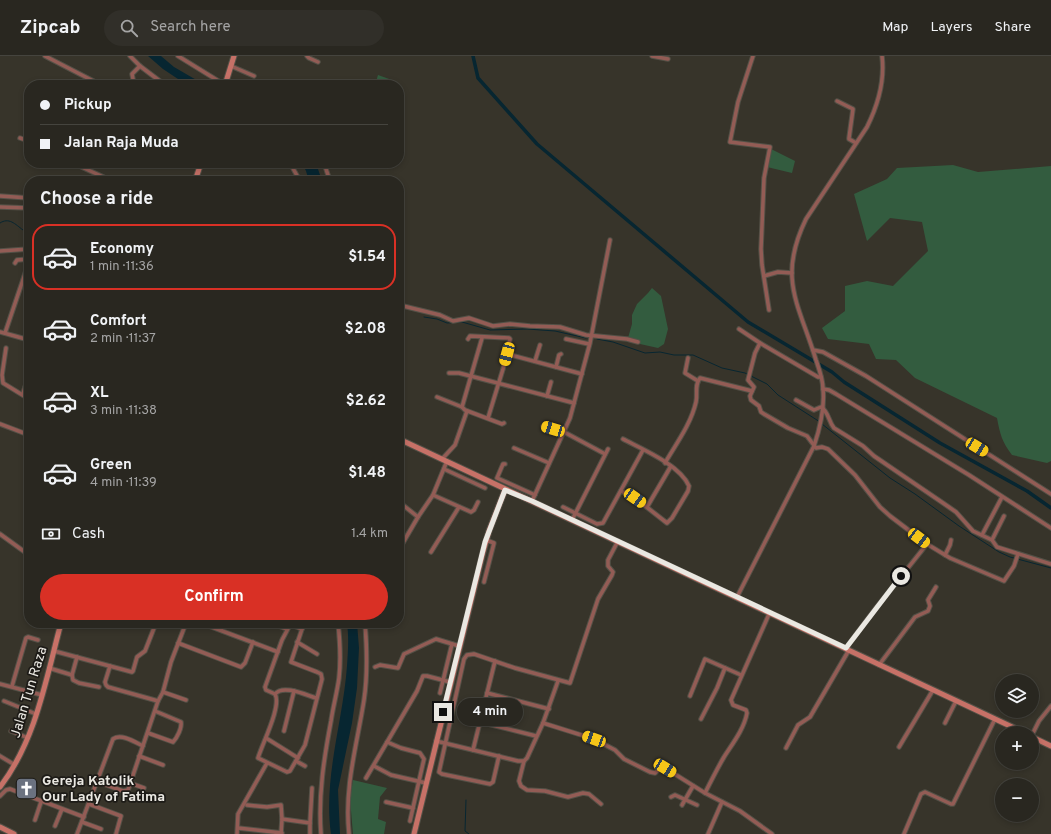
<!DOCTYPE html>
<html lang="en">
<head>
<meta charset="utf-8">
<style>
  :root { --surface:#292720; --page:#312f29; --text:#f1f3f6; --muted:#a5a5a5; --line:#45443e; --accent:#d93025 }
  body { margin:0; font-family:Overpass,sans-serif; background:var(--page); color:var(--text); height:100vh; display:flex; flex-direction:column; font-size:15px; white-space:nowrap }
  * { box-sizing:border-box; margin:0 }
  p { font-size:13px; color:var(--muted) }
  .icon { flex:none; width:22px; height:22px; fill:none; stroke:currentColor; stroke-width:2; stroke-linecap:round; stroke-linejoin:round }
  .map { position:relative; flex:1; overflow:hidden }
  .sheet { position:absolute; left:24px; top:120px; width:380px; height:452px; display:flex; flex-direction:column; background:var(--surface); border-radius:16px; box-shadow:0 2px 6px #0003,0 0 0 1px var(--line) }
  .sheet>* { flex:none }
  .top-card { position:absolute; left:24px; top:24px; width:380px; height:88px; border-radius:16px; box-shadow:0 2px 6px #0003,0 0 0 1px var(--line); display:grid; align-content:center; height:88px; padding:0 16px; background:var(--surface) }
  .fabs { position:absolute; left:995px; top:618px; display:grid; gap:8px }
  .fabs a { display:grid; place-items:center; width:44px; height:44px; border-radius:50%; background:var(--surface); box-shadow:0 2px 6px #0003,0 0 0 1px var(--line); font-size:20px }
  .end { position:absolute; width:18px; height:18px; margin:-9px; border:5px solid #eae8e2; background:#111; box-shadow:0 0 0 2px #111 }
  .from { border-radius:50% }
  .bubble { position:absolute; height:28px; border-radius:14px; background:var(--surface); box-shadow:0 2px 6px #0003,0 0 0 1px var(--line); font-size:13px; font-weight:700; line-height:28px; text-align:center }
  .car { position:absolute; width:12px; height:24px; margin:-12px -6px; border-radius:5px; box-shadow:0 0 3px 1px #0007; background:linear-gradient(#f5c518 24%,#345 0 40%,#f5c518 0 76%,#345 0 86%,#f5c518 0) }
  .top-card b { display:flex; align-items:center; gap:14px; height:38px; font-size:15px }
  .top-card b+b { border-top:1px solid var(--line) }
  .top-card i { width:10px; height:10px; background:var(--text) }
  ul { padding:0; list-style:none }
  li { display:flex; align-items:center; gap:12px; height:66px; margin:0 8px 6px; padding:0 8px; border:2px solid transparent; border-radius:16px }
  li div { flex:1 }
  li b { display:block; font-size:15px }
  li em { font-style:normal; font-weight:700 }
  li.active { border-color:var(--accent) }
  li>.icon { width:36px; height:36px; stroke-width:1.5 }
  h2 { padding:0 16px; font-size:18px; line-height:48px }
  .pay { display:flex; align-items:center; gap:10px; height:44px; padding:0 16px; font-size:15px }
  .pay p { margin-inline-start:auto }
  .button { display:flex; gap:8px; margin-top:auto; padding:8px 16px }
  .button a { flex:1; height:46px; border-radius:24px; background:var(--accent); color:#fff; font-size:16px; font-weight:700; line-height:46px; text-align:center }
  header { display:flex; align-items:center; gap:24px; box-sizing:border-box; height:56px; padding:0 20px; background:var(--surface); border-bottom:1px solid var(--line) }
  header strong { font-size:19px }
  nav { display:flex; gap:22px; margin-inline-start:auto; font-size:14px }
  .search { width:280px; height:36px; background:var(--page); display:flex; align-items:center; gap:10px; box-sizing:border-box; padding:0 14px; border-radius:22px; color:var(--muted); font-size:15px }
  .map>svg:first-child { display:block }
</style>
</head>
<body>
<header>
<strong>Zipcab</strong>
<div class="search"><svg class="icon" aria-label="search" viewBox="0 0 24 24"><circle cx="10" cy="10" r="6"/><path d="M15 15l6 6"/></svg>Search here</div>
<nav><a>Map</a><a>Layers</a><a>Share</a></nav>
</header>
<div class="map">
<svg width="1051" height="778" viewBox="0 0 1051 778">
  <rect width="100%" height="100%" fill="#37342a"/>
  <!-- green -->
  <g fill="#335c3f">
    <polygon points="378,19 392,24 390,29 375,29"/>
    <polygon points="771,93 795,105 792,117 767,111"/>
    <path d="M953,109L978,116L1051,110V405L1047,407L1012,399C1002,386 1000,378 997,362L915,322L896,304L876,303L869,288L828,283L822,272L845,255V230L867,225L893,230L928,195L922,166L890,162L867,185L854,138L887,123L897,112Z"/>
    <polygon points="652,232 661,240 668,273 664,288 658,292 640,288 636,284 628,282 632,268 632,259 637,248 648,237"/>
    <polygon points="353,724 387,732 380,741 378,763 386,766 384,778 353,778 350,743"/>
  </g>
  <!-- water -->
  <g fill="#072631">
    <polygon points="148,0 161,0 174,11 205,29 187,29 163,13"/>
    <polygon points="302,107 316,107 322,125 309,125 306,115"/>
    <path d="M347,567H357L359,592L357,632L352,667L338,734L340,778H331C323,722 343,666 347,610C348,595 349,582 347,567Z"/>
  </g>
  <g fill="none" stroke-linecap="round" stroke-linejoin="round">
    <!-- stream -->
    <g stroke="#072631" stroke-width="1">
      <path d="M0,167C9,161 15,168 23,174L29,169"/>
      <polyline points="424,261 437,263 447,267 462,266 490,274 527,273 555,275 586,282"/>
      <polyline points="597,283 613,286 645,297 660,296 674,299 693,299 722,312 745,317 767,328 778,339 820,366"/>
      <polyline points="822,368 890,422 915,438 959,470 999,496 1010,501 1051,512"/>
      <polyline points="466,744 465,775 469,778"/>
    </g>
    <!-- canal -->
    <polyline stroke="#072631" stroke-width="3.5" points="473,0 478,22 537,88 748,266 832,316 844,326 940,387 1027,435 1051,452"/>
    <defs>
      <g id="street">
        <polyline points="45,0 101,29"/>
        <polyline points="130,0 140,10 165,29"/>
        <polyline points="178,0 225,29"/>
        <polyline points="307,0 309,2 318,6"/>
        <polyline points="652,0 668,3"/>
        <polyline points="753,0 738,46 730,86 770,91 764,122 761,193 762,209 769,254"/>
        <polyline points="231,10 254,20"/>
        <polyline points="132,29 133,23 132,18 140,10"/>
        <polyline points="837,45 853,53 849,82 849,83 856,87"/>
        <polyline points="20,82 29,85"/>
        <polyline points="73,107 112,125"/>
        <polyline points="290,107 300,125"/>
        <polyline points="324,107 330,125"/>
        <polyline points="0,140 29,142"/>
        <polyline points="0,151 29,152"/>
        <polyline points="0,195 29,193"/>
        <polyline points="15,207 17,204 29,203"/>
        <polyline points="764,220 778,216 792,217"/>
        <polyline points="399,249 440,259 453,265 469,262 493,270 510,268 530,270 560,271 586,279 627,283 638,286"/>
        <polyline points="399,259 401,249"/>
        <polyline points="739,273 760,287 818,321 821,321"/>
        <polyline points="0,276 29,284"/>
        <polyline points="5,277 29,206"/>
        <polyline points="468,283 470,280 509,282 510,283 503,313 488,362"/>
        <polyline points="566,283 589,288"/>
        <polyline points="760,287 755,297 748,324 754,331 750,340 751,344 759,350 761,356 764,358 788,372 807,380 816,392 822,391 828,393 855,419 880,451 890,460 927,488 950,502 1004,525 1014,510 1018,498"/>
        <polyline points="6,292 2,319 3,327 29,343"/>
        <polyline points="813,294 823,296 866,320 1051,438"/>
        <polyline points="507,298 582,318"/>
        <polyline points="688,302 685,317 698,325"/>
        <polyline points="535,305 540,289"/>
        <polyline points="556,311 559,299 561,298"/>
        <polyline points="449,317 459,317 574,347"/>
        <polyline points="823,333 829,334 836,338 969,419 1051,472"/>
        <polyline points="23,338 25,331 29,327"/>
        <polyline points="547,340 551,326"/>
        <polyline points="437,341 462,351 465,354 502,368 504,367"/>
        <path d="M796,344L814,354L821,351C829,356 828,365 834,372L863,390L874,400L943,447L956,456L973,475L992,484L997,491L1051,508"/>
        <polyline points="462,351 482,282"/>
        <polyline points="0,368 29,379"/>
        <polyline points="543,370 564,376 605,398"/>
        <polyline points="514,392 549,407"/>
        <polyline points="442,403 455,389 467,355"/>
        <path d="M665,407C676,388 691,368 696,346C698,337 694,330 700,322L752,335"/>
        <polyline points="505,408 503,408 497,422 535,439"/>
        <polyline points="444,413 485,432"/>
        <path d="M621,435L635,442L667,467L672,462L688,435L689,430C680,409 642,393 623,383"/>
        <polyline points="433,439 471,456 474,454 478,446"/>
        <polyline points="532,445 570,362 590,287 610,184"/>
        <polyline points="399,446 418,461"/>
        <polyline points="563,451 597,468 603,467 643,394"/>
        <polyline points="647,451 671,410"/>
        <polyline points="572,464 608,393"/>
        <polyline points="0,478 29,499"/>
        <polyline points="982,479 1002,441"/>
        <polyline points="992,484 1004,460"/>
        <polyline points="401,490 418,461 433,439 447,405"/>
        <polyline points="431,496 459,451"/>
        <polyline points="945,499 950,489 951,484"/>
        <polyline points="484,526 494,487 486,484"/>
        <path d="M737,541L814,390C820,372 825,353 823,333C823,323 819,313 816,304C799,248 777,223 806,163L867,71C878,49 885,25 882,0"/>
        <polyline points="201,567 278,596"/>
        <polyline points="270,567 287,573"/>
        <polyline points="286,567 302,573"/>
        <path d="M291,567L282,584L265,631L266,634L275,638C282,650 262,688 258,702L287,716L290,715L305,689L322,623L321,618L317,616L291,606L304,567"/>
        <polyline points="221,574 223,567"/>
        <polyline points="297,586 317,598"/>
        <polyline points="178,587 241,611 245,607 253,586"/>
        <polyline points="846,592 876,552 927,488"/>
        <polyline points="54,595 132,616 133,615 137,601 145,595 156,567"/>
        <polyline points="77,601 72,619 73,624 79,627 99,631"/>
        <polyline points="879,609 915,561 928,555 930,550 928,544 936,531"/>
        <polyline points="110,610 105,626 106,629 108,631 158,645"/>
        <polyline points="375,611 380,609 398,612 404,598 436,583 459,590"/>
        <polyline points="49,612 72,619"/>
        <polyline points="0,628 42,639"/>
        <polyline points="12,630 26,582 28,581 38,584"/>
        <polyline points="163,636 186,644"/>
        <polyline points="440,637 452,588"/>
        <polyline points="487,637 549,653"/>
        <path d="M275,638C283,628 306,639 316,642"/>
        <polyline points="690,640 705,603 741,619"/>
        <polyline points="4,645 36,658"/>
        <polyline points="701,663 717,632 725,612"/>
        <polyline points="480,666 536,680"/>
        <polyline points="543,667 594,683 615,694 624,703 650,716 655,717 661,711 665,712 705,737 740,755 772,778"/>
        <polyline points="945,667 956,645"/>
        <polyline points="11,675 28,682"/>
        <polyline points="284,675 294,635"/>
        <path d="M148,677L173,686C177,682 182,672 181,666L155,655"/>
        <polyline points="1032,679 1039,665 1051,650"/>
        <polyline points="266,682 298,702"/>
        <polyline points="436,685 518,705 524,705 527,702 543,667 558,625"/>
        <polyline points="387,686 401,692 420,697 424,703 410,765"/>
        <polyline points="899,691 933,634"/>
        <polyline points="786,692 798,669 810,661 849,594"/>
        <polyline points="473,694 495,605"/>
        <polyline points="0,700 15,709"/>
        <polyline points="139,700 163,709"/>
        <polyline points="499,700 493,726 490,728 442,718 439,716 464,603 467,599 474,598 515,612 570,627 598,543 612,519 613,516 608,510 608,504 618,485"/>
        <polyline points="296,705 305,710"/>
        <polyline points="524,705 519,725 521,730 527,734 545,735 568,741 583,737 589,738 601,748"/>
        <polyline points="374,710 391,719 426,727"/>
        <polyline points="366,722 417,635 423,620 427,620 450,626"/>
        <polyline points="98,726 123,735 128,734 158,645 163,636 171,606 186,567"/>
        <polyline points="130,727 144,732"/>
        <path d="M705,737C711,725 717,713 724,701C733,687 744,673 747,657L746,654L733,649L731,644L770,556"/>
        <polyline points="0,740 6,734 10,733 84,761"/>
        <polyline points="671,741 675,739 697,749"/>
        <polyline points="386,746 413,752"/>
        <polyline points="89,748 121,760 116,778"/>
        <polyline points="247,749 267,751 281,749 282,763 281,778"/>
        <polyline points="682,749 693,730"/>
        <polyline points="282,763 310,767 310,778"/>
        <polyline points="35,764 41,746"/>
        <polyline points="82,766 101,773"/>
        <polyline points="310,767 312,732"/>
        <polyline points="55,770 62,753"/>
        <polyline points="238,772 282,777"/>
        <path d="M77,778L113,683C121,677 135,686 143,690"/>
        <polyline points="237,778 238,758 267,707"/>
        <path d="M321,778C318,740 324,702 331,665C333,651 337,637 339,622C341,604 340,585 338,567"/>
        <path d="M349,778C344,731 357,689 364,644C368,618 367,593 365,567"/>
        <polyline points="708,778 722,746"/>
        <polyline points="904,778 921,738 925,736 951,748 953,748 995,663"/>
      </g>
      <g id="secondary">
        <polyline points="225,29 234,0"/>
        <polyline points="195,125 201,107"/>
        <polyline points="399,383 1025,677"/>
        <polyline points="1032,681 1051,690"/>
        <path d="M0,731C36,684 46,623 61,567"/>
        <polyline points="0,771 14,778"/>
        <polyline points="414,778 483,496 489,475 505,434"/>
      </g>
    </defs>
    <!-- street casing -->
    <use href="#street" stroke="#545147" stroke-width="5.5"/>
    <!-- secondary casing -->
    <use href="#secondary" stroke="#545147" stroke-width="7"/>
    <!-- street -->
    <use href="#street" stroke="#935c55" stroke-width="3.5"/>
    <!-- secondary -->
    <use href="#secondary" stroke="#c77167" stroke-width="5"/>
  </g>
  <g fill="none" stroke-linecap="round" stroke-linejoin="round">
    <!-- route -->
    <polyline stroke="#eae8e2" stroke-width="5" points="443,656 485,486 505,434 532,445 846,592 901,520"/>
  </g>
  <!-- icons -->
  <defs>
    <symbol id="church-square" viewBox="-11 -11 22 22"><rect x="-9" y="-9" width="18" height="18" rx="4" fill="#6b7280" stroke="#1d1b17"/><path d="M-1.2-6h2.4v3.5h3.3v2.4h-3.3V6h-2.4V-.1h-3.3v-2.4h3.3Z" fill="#fff"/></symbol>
  </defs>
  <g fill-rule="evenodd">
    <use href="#church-square" x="14" y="720" width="25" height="25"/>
  </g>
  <g text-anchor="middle" stroke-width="3.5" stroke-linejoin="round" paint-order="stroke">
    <!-- street labels -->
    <g font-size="14" fill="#eae8e2" stroke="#1d1b17">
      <text transform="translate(28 636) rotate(-73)" y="5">Jalan Tun Raza</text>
    </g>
    <!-- poi labels -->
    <g font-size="14" font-weight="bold" fill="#eae8e2" stroke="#1d1b17" text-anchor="start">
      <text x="42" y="729">Gereja Katolik<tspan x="42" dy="16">Our Lady of Fatima</tspan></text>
    </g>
  </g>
</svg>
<div class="fabs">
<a><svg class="icon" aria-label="layers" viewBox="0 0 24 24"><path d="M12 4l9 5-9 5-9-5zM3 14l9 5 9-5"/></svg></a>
<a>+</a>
<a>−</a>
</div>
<i class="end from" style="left:901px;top:520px"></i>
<i class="end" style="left:443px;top:656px"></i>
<div class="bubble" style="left:457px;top:642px;width:66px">4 min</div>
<i class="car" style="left:507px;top:298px;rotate:195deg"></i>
<i class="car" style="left:553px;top:373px;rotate:287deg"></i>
<i class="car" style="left:977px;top:391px;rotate:121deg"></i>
<i class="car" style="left:635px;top:442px;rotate:125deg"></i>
<i class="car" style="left:919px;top:482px;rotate:127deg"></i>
<i class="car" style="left:594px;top:683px;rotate:290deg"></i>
<i class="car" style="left:665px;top:712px;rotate:121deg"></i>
<div class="top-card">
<b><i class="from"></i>Pickup</b>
<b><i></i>Jalan Raja Muda</b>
</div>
<section class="sheet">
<h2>Choose a ride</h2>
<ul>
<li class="active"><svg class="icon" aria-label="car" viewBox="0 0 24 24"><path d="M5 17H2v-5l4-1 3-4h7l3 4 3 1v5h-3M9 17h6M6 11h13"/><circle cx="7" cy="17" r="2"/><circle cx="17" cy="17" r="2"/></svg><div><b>Economy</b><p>1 min · 11:36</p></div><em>$1.54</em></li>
<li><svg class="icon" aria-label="car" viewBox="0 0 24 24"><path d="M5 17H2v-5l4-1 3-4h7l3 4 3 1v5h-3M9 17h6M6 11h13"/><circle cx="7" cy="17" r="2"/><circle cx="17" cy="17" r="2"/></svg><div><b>Comfort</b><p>2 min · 11:37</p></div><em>$2.08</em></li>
<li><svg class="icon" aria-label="car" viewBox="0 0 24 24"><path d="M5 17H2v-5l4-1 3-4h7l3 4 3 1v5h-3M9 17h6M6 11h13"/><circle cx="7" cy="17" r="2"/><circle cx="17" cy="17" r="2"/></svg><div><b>XL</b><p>3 min · 11:38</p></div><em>$2.62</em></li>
<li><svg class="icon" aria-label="car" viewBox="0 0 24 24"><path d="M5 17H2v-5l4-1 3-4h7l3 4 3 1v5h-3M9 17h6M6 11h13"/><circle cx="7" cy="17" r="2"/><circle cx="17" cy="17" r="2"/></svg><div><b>Green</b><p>4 min · 11:39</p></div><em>$1.48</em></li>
</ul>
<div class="pay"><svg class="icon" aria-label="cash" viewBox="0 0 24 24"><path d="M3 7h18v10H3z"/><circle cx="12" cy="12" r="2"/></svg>Cash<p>1.4 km</p></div>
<div class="button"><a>Confirm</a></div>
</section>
</div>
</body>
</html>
